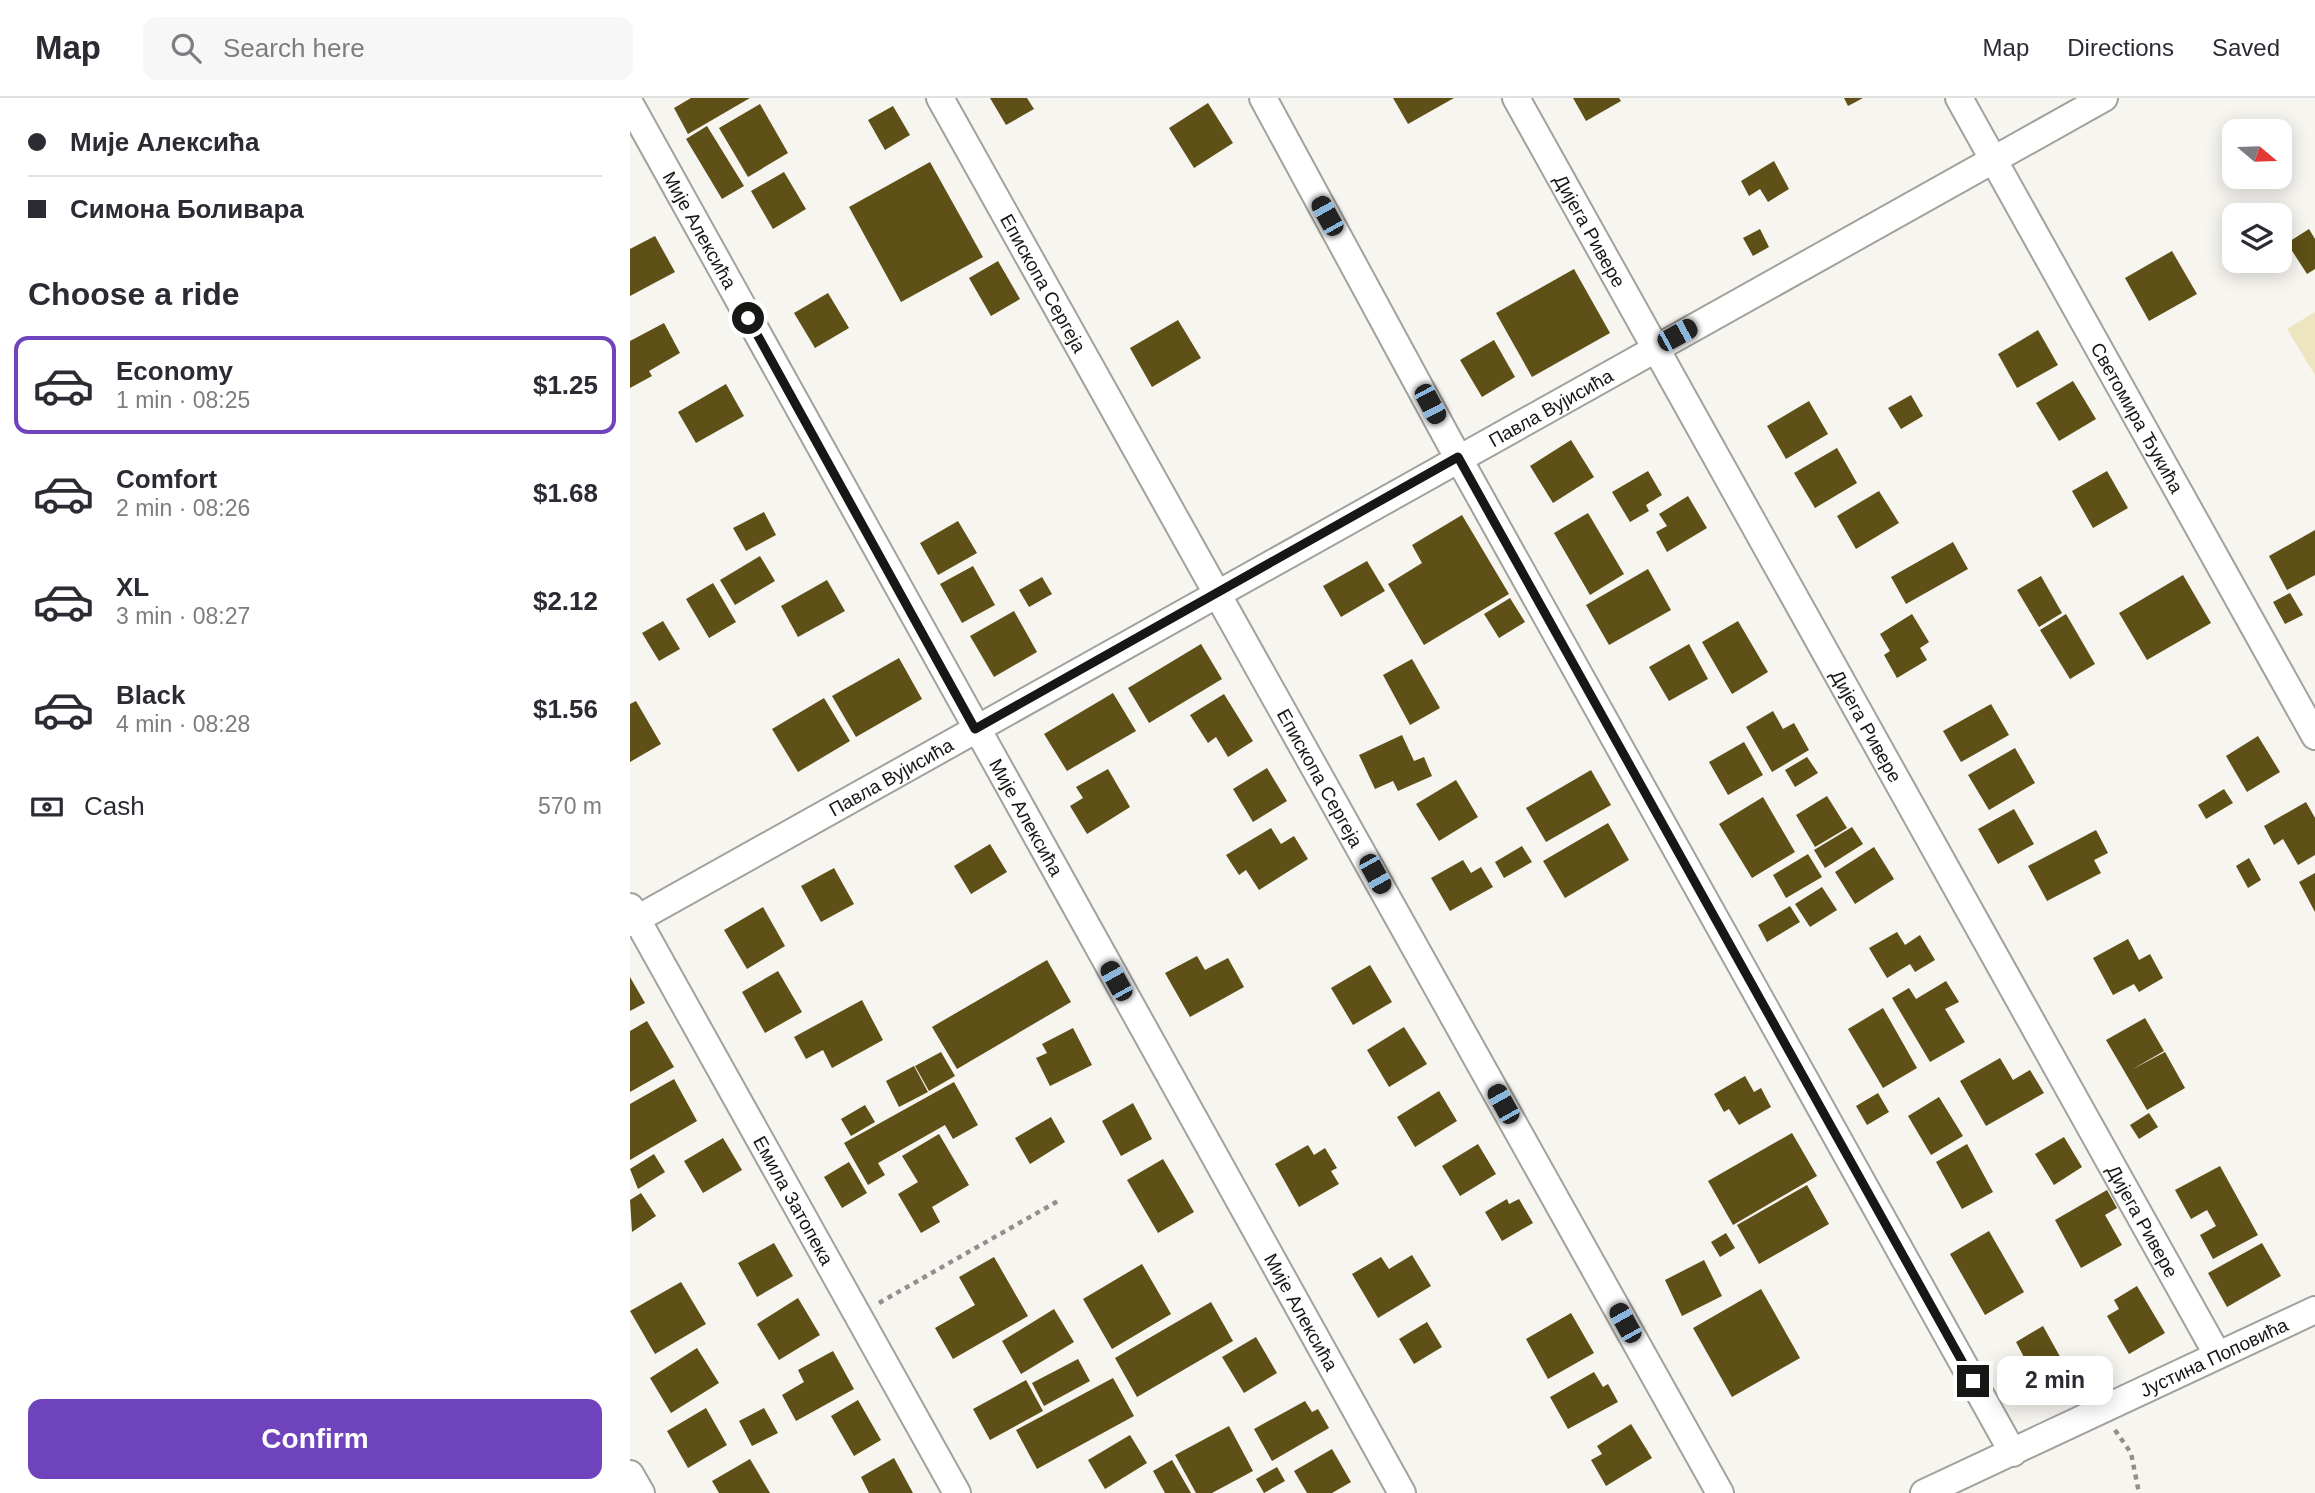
<!DOCTYPE html>
<html lang="en">
<head>
<meta charset="utf-8">
<style>
  :root { --surface:#fff; --page:#f7f7f7; --text:#2b2b33; --muted:#7c7c81; --line:#e1e1e2; --accent:#6f43bc }
  body { margin:0; font-family:Helvetica,sans-serif; background:var(--page); color:var(--text); height:100vh; display:flex; flex-direction:column; font-size:26px; white-space:nowrap }
  * { box-sizing:border-box; margin:0 }
  p { font-size:23px; color:var(--muted) }
  .icon { flex:none; width:38px; height:38px; fill:none; stroke:currentColor; stroke-width:2; stroke-linecap:round; stroke-linejoin:round }
  .map { position:relative; flex:1; overflow:hidden }
  .sheet { display:flex; flex-direction:column; background:var(--surface); width:630px }
  .sheet>* { flex:none }
  .top-card { display:grid; align-content:center; height:154px; padding:0 28px; background:var(--surface) }
  .needle { width:46px; rotate:109deg }
  .controls { position:absolute; left:1592px; top:21px; display:grid; gap:14px }
  .controls a { display:grid; place-items:center; width:70px; height:70px; border-radius:14px; background:var(--surface); box-shadow:0 4px 18px #0003; font-size:35px }
  .end { position:absolute; width:32px; height:32px; margin:-16px; border:9px solid #181715; background:#fff; box-shadow:0 0 0 4px #fff }
  .from { border-radius:50% }
  .bubble { position:absolute; height:49px; border-radius:14px; background:var(--surface); box-shadow:0 4px 18px #0003; font-size:23px; font-weight:700; line-height:49px; text-align:center }
  .car { position:absolute; width:21px; height:42px; margin:-21px -10px; border-radius:9px; box-shadow:0 0 5px 2px #0007; background:linear-gradient(#222 24%,#8ab4d8 0 40%,#222 0 76%,#8ab4d8 0 86%,#222 0) }
  .top-card b { display:flex; align-items:center; gap:24px; height:66px; font-size:26px }
  .top-card b+b { border-top:2px solid var(--line) }
  .top-card i { width:18px; height:18px; background:var(--text) }
  ul { padding:0; list-style:none }
  li { display:flex; align-items:center; gap:21px; height:98px; margin:0 14px 10px; padding:0 14px; border:4px solid transparent; border-radius:14px }
  li div { flex:1 }
  li b { display:block; font-size:26px }
  li em { font-style:normal; font-weight:700 }
  li.on { border-color:var(--accent) }
  li>.icon { width:63px; height:63px; stroke-width:1.5 }
  h2 { padding:0 28px; font-size:32px; line-height:84px }
  .pay { display:flex; align-items:center; gap:18px; height:77px; padding:0 28px; font-size:26px }
  .pay p { margin-inline-start:auto }
  .action { display:flex; gap:14px; margin-top:auto; padding:14px 28px }
  .action a { flex:1; height:80px; border-radius:14px; background:var(--accent); color:#fff; font-size:28px; font-weight:700; line-height:80px; text-align:center }
  header { display:flex; align-items:center; gap:42px; box-sizing:border-box; height:98px; padding:0 35px; background:var(--surface); border-bottom:2px solid var(--line) }
  header strong { font-size:33px }
  nav { display:flex; gap:38px; margin-inline-start:auto; font-size:24px }
  .search { width:490px; height:63px; background:var(--page); display:flex; align-items:center; gap:18px; box-sizing:border-box; padding:0 24px; border-radius:14px; color:var(--muted); font-size:26px }
  main { display:flex; flex:1; min-height:0 }
  .map>svg:first-child { display:block }
</style>
</head>
<body>
<header>
<strong>Map</strong>
<div class="search"><svg class="icon" aria-label="search" viewBox="0 0 24 24"><circle cx="10" cy="10" r="6"/><path d="M15 15l6 6"/></svg>Search here</div>
<nav><a>Map</a><a>Directions</a><a>Saved</a></nav>
</header>
<main>
<section class="sheet">
<div class="top-card">
<b><i class="from"></i>Мије Алексића</b>
<b><i></i>Симона Боливара</b>
</div>
<h2>Choose a ride</h2>
<ul>
<li class="on"><svg class="icon" aria-label="car" viewBox="0 0 24 24"><path d="M5 17H2v-5l4-1 3-4h7l3 4 3 1v5h-3M9 17h6M6 11h13"/><circle cx="7" cy="17" r="2"/><circle cx="17" cy="17" r="2"/></svg><div><b>Economy</b><p>1 min · 08:25</p></div><em>$1.25</em></li>
<li><svg class="icon" aria-label="car" viewBox="0 0 24 24"><path d="M5 17H2v-5l4-1 3-4h7l3 4 3 1v5h-3M9 17h6M6 11h13"/><circle cx="7" cy="17" r="2"/><circle cx="17" cy="17" r="2"/></svg><div><b>Comfort</b><p>2 min · 08:26</p></div><em>$1.68</em></li>
<li><svg class="icon" aria-label="car" viewBox="0 0 24 24"><path d="M5 17H2v-5l4-1 3-4h7l3 4 3 1v5h-3M9 17h6M6 11h13"/><circle cx="7" cy="17" r="2"/><circle cx="17" cy="17" r="2"/></svg><div><b>XL</b><p>3 min · 08:27</p></div><em>$2.12</em></li>
<li><svg class="icon" aria-label="car" viewBox="0 0 24 24"><path d="M5 17H2v-5l4-1 3-4h7l3 4 3 1v5h-3M9 17h6M6 11h13"/><circle cx="7" cy="17" r="2"/><circle cx="17" cy="17" r="2"/></svg><div><b>Black</b><p>4 min · 08:28</p></div><em>$1.56</em></li>
</ul>
<div class="pay"><svg class="icon" aria-label="cash" viewBox="0 0 24 24"><path d="M3 7h18v10H3z"/><circle cx="12" cy="12" r="2"/></svg>Cash<p>570 m</p></div>
<div class="action"><a>Confirm</a></div>
</section>
<div class="map">
<svg width="1685" height="1395" viewBox="0 0 1685 1395">
  <rect width="100%" height="100%" fill="#f7f5f0"/>
  <!-- green -->
  <polygon fill="#ede4c0" points="1685,214 1685,277 1657,231"/>
  <!-- building -->
  <g fill="#5e5016">
    <polygon points="61,0 120,0 58,36 44,10"/>
    <polygon points="360,0 397,0 404,11 376,27"/>
    <polygon points="763,0 824,0 778,26"/>
    <polygon points="943,0 989,0 991,3 956,23"/>
    <polygon points="1214,0 1233,0 1218,8"/>
    <polygon points="578,5 603,45 564,70 539,30"/>
    <polygon points="130,6 158,55 118,79 89,30"/>
    <polygon points="263,8 280,37 255,52 238,22"/>
    <polygon points="77,28 114,88 92,101 56,41"/>
    <polygon points="1144,63 1159,91 1138,104 1130,91 1119,98 1111,83"/>
    <polygon points="300,64 353,159 271,204 219,109"/>
    <polygon points="154,74 176,111 143,131 121,93"/>
    <polygon points="1130,131 1139,149 1123,158 1113,140"/>
    <polygon points="1679,131 1685,141 1685,171 1677,176 1657,145"/>
    <polygon points="25,138 45,174 0,198 0,151"/>
    <polygon points="1542,153 1567,196 1519,223 1495,180"/>
    <polygon points="368,163 390,201 361,218 339,180"/>
    <polygon points="944,171 980,235 902,279 866,215"/>
    <polygon points="198,195 219,230 185,250 164,215"/>
    <polygon points="548,222 571,260 522,289 500,250"/>
    <polygon points="34,225 50,255 19,273 22,278 0,290 0,243"/>
    <polygon points="1408,232 1428,267 1387,290 1368,256"/>
    <polygon points="864,242 885,279 852,299 830,262"/>
    <polygon points="1443,283 1466,321 1429,343 1406,305"/>
    <polygon points="96,286 114,318 66,345 48,314"/>
    <polygon points="1281,297 1293,318 1271,331 1258,310"/>
    <polygon points="1179,303 1198,336 1156,361 1137,328"/>
    <polygon points="941,342 964,379 923,405 900,368"/>
    <polygon points="1207,350 1227,385 1185,410 1164,375"/>
    <polygon points="1018,373 1032,397 1016,407 1019,413 1000,424 982,394"/>
    <polygon points="1477,373 1498,410 1463,430 1442,393"/>
    <polygon points="1249,393 1269,425 1226,451 1207,418"/>
    <polygon points="1058,398 1077,430 1037,454 1026,434 1037,428 1029,416"/>
    <polygon points="134,414 146,437 116,453 103,430"/>
    <polygon points="958,415 994,476 960,497 924,435"/>
    <polygon points="832,417 879,496 794,547 758,486 792,465 782,447"/>
    <polygon points="328,423 347,455 308,477 290,445"/>
    <polygon points="1685,432 1685,477 1657,492 1639,458"/>
    <polygon points="1323,444 1338,471 1276,506 1261,479"/>
    <polygon points="130,458 145,483 105,507 90,482"/>
    <polygon points="737,463 755,493 711,519 693,488"/>
    <polygon points="343,468 365,507 332,525 310,486"/>
    <polygon points="1018,471 1041,512 979,547 956,507"/>
    <polygon points="1553,477 1581,525 1517,562 1489,515"/>
    <polygon points="1411,478 1432,515 1409,529 1387,492"/>
    <polygon points="412,479 422,496 399,509 389,492"/>
    <polygon points="197,482 215,513 168,539 151,508"/>
    <polygon points="83,485 106,524 79,540 56,501"/>
    <polygon points="1660,495 1673,517 1655,526 1643,504"/>
    <polygon points="880,500 895,524 869,540 854,516"/>
    <polygon points="384,513 407,554 364,579 340,538"/>
    <polygon points="1282,516 1299,544 1290,550 1297,562 1267,580 1254,557 1260,553 1250,536"/>
    <polygon points="1436,516 1465,566 1440,581 1410,532"/>
    <polygon points="33,523 50,551 29,563 12,535"/>
    <polygon points="1108,523 1138,574 1102,596 1072,544"/>
    <polygon points="571,546 592,581 519,625 498,590"/>
    <polygon points="1059,546 1078,581 1039,603 1019,569"/>
    <polygon points="269,560 292,601 226,639 202,598"/>
    <polygon points="782,561 810,610 780,627 753,577"/>
    <polygon points="483,595 506,633 437,673 414,636"/>
    <polygon points="594,596 623,643 598,659 586,639 578,645 560,617"/>
    <polygon points="194,600 220,643 168,674 142,631"/>
    <polygon points="6,603 31,646 0,664 0,606"/>
    <polygon points="1361,606 1379,637 1331,664 1313,633"/>
    <polygon points="1143,613 1153,631 1164,625 1179,652 1142,674 1116,629"/>
    <polygon points="772,637 784,663 794,659 802,678 768,693 763,683 745,691 729,657"/>
    <polygon points="1628,638 1650,674 1617,694 1596,658"/>
    <polygon points="1114,644 1133,677 1098,697 1079,664"/>
    <polygon points="1385,650 1405,685 1359,712 1338,677"/>
    <polygon points="1177,659 1188,675 1165,689 1155,672"/>
    <polygon points="637,670 657,703 623,724 603,691"/>
    <polygon points="478,671 500,709 457,736 440,708 453,700 446,689"/>
    <polygon points="961,672 981,707 916,744 896,710"/>
    <polygon points="826,682 848,719 809,743 786,706"/>
    <polygon points="1594,691 1603,705 1576,721 1568,707"/>
    <polygon points="1197,698 1217,730 1185,749 1166,717"/>
    <polygon points="1133,699 1165,754 1122,780 1089,726"/>
    <polygon points="1676,704 1685,720 1685,757 1668,767 1653,741 1644,747 1634,728"/>
    <polygon points="1384,711 1404,746 1368,766 1348,731"/>
    <polygon points="978,725 999,762 935,800 913,763"/>
    <polygon points="1222,729 1233,746 1195,770 1184,752"/>
    <polygon points="641,730 651,746 664,738 678,761 629,792 616,772 609,777 596,757"/>
    <polygon points="1466,732 1478,755 1464,762 1471,775 1417,803 1398,768"/>
    <polygon points="360,746 377,774 341,796 324,768"/>
    <polygon points="892,748 902,764 874,780 865,764"/>
    <polygon points="1244,749 1264,781 1225,806 1205,774"/>
    <polygon points="1178,756 1192,779 1156,800 1143,777"/>
    <polygon points="1619,760 1631,782 1618,790 1606,768"/>
    <polygon points="833,762 841,775 851,769 863,789 820,813 801,780"/>
    <polygon points="204,770 224,806 191,824 171,788"/>
    <polygon points="1685,775 1685,814 1669,784"/>
    <polygon points="1192,789 1207,812 1180,829 1165,806"/>
    <polygon points="1160,808 1170,824 1137,844 1128,827"/>
    <polygon points="133,809 155,848 117,871 94,832"/>
    <polygon points="1267,834 1275,847 1290,837 1305,862 1285,874 1280,866 1257,880 1239,850"/>
    <polygon points="1498,841 1509,862 1520,856 1533,880 1509,894 1504,886 1483,897 1463,860"/>
    <polygon points="567,858 575,872 598,860 614,889 560,919 535,875"/>
    <polygon points="417,862 441,904 327,971 302,929"/>
    <polygon points="740,867 762,904 723,927 701,890"/>
    <polygon points="148,873 172,914 135,935 112,894"/>
    <polygon points="0,879 15,905 0,913"/>
    <polygon points="1316,883 1329,904 1315,911 1335,944 1300,964 1262,900 1279,890 1286,901"/>
    <polygon points="232,902 253,942 202,970 193,952 176,961 164,939"/>
    <polygon points="1253,910 1287,970 1253,990 1218,931"/>
    <polygon points="1515,920 1534,953 1501,972 1535,954 1555,990 1517,1012 1476,942"/>
    <polygon points="17,923 44,969 0,994 0,933"/>
    <polygon points="774,929 797,966 759,989 737,952"/>
    <polygon points="443,930 462,967 420,988 406,960 417,955 412,946"/>
    <polygon points="311,954 325,978 299,993 285,968"/>
    <polygon points="1370,960 1383,982 1400,972 1414,995 1356,1028 1330,983"/>
    <polygon points="284,968 298,994 269,1009 256,983"/>
    <polygon points="1115,978 1124,994 1131,990 1141,1009 1109,1027 1099,1011 1094,1014 1084,996"/>
    <polygon points="44,981 67,1023 0,1062 0,1006"/>
    <polygon points="324,984 348,1027 323,1041 315,1027 248,1065 255,1077 238,1087 214,1045"/>
    <polygon points="809,993 827,1023 785,1049 767,1019"/>
    <polygon points="1248,995 1259,1014 1237,1027 1226,1008"/>
    <polygon points="1309,999 1333,1038 1301,1057 1278,1018"/>
    <polygon points="503,1005 522,1041 491,1058 472,1023"/>
    <polygon points="235,1007 245,1024 221,1038 211,1021"/>
    <polygon points="1519,1015 1528,1029 1509,1041 1500,1027"/>
    <polygon points="421,1019 435,1044 400,1066 385,1040"/>
    <polygon points="1162,1035 1187,1078 1103,1127 1078,1083"/>
    <polygon points="309,1036 339,1087 302,1109 310,1124 291,1135 268,1096 288,1084 272,1058"/>
    <polygon points="1434,1039 1452,1069 1424,1087 1405,1056"/>
    <polygon points="93,1040 112,1072 73,1095 54,1063"/>
    <polygon points="848,1046 866,1076 830,1098 812,1068"/>
    <polygon points="1337,1046 1363,1094 1332,1111 1306,1064"/>
    <polygon points="678,1047 684,1057 695,1050 707,1070 701,1073 709,1086 669,1109 645,1066"/>
    <polygon points="24,1056 35,1074 8,1091 0,1071"/>
    <polygon points="533,1061 564,1114 528,1135 497,1082"/>
    <polygon points="219,1064 237,1095 212,1110 194,1079"/>
    <polygon points="1590,1068 1628,1137 1583,1161 1570,1137 1586,1128 1577,1112 1561,1121 1545,1092"/>
    <polygon points="1177,1087 1199,1126 1129,1166 1107,1127"/>
    <polygon points="1477,1092 1487,1110 1475,1117 1492,1147 1451,1170 1425,1122"/>
    <polygon points="11,1095 26,1118 2,1134 0,1102"/>
    <polygon points="877,1101 879,1106 889,1101 903,1125 872,1143 855,1114"/>
    <polygon points="1359,1133 1394,1194 1355,1217 1320,1156"/>
    <polygon points="1096,1135 1105,1150 1090,1159 1081,1144"/>
    <polygon points="144,1145 163,1178 127,1199 108,1165"/>
    <polygon points="1632,1145 1651,1178 1597,1209 1578,1175"/>
    <polygon points="782,1157 801,1188 748,1220 722,1176 751,1159 759,1171"/>
    <polygon points="364,1159 398,1218 323,1261 305,1230 345,1207 329,1179"/>
    <polygon points="1074,1162 1092,1198 1052,1218 1035,1182"/>
    <polygon points="512,1166 541,1216 482,1251 453,1201"/>
    <polygon points="51,1184 76,1226 25,1256 0,1213"/>
    <polygon points="1507,1188 1535,1235 1499,1256 1477,1218 1489,1211 1484,1202"/>
    <polygon points="1131,1191 1170,1260 1102,1299 1063,1230"/>
    <polygon points="168,1200 190,1237 149,1262 127,1226"/>
    <polygon points="581,1204 603,1243 507,1299 485,1260"/>
    <polygon points="424,1211 444,1244 391,1276 372,1243"/>
    <polygon points="941,1215 964,1255 918,1281 896,1241"/>
    <polygon points="797,1224 812,1249 784,1266 769,1241"/>
    <polygon points="1413,1228 1443,1282 1410,1301 1389,1265 1395,1261 1386,1244"/>
    <polygon points="626,1239 647,1275 614,1295 592,1259"/>
    <polygon points="67,1250 89,1285 41,1315 20,1280"/>
    <polygon points="203,1253 224,1291 166,1323 152,1297 174,1284 168,1272"/>
    <polygon points="448,1261 460,1283 414,1308 402,1285"/>
    <polygon points="964,1274 973,1289 978,1286 988,1304 938,1331 920,1299"/>
    <polygon points="483,1280 504,1318 407,1371 386,1332"/>
    <polygon points="396,1282 413,1313 360,1342 343,1311"/>
    <polygon points="228,1302 251,1342 224,1358 201,1318"/>
    <polygon points="675,1303 682,1314 688,1311 699,1330 642,1363 624,1331"/>
    <polygon points="76,1310 97,1347 58,1370 37,1333"/>
    <polygon points="134,1310 148,1335 122,1348 109,1323"/>
    <polygon points="1001,1326 1022,1360 976,1388 961,1362 972,1356 967,1348"/>
    <polygon points="599,1328 623,1373 582,1395 566,1395 545,1357"/>
    <polygon points="500,1337 517,1365 475,1391 458,1362"/>
    <polygon points="702,1351 721,1384 702,1395 677,1395 664,1373"/>
    <polygon points="264,1360 283,1395 239,1395 231,1379"/>
    <polygon points="120,1361 140,1395 89,1395 82,1383"/>
    <polygon points="542,1362 561,1395 535,1395 523,1373"/>
    <polygon points="647,1369 655,1383 634,1395 626,1381"/>
  </g>
  <g fill="none" stroke-linecap="round" stroke-linejoin="round">
    <defs>
      <g id="minor">
        <path id="s1" d="M310,0L1090,1395"/>
        <polyline points="633,0 820,345 1383,1355"/>
        <path id="s2" d="M886,0L1587,1256"/>
        <path id="s3" d="M1329,0L1685,638"/>
        <path id="s4" d="M0,6L772,1395"/>
        <path id="s5" d="M0,809L327,1395"/>
        <path id="s6" d="M0,825L1474,0"/>
        <polyline points="0,1376 11,1395"/>
        <path id="s7" d="M1294,1395L1685,1212"/>
      </g>
    </defs>
    <!-- minor casing -->
    <use href="#minor" stroke="#a2a19c" stroke-width="30"/>
    <!-- path -->
    <g stroke="#91908c" stroke-width="4.5" stroke-dasharray="5 5" stroke-linecap="butt">
      <polyline points="249,1205 428,1103"/>
      <polyline points="1485,1332 1501,1355 1509,1395"/>
    </g>
    <!-- minor -->
    <use href="#minor" stroke="#fff" stroke-width="26"/>
  </g>
  <g fill="none" stroke-linecap="round" stroke-linejoin="round">
    <!-- route -->
    <polyline stroke="#181715" stroke-width="9" points="118,220 345,631 828,359 1343,1283"/>
  </g>
  <g text-anchor="middle" stroke-width="7" stroke-linejoin="round" paint-order="stroke">
    <!-- street labels -->
    <g font-size="19" fill="#181715" stroke="#f7f5f0">
      <text dy="7" stroke="none"><textPath href="#s4" startOffset="144">Мије Алексића</textPath></text>
      <text dy="7" stroke="none"><textPath href="#s2" startOffset="152">Дијега Ривере</textPath></text>
      <text dy="7" stroke="none"><textPath href="#s1" startOffset="212">Епископа Сергеја</textPath></text>
      <text dy="7" stroke="none"><textPath href="#s6" startOffset="1055">Павла Вујисића</textPath></text>
      <text dy="7" stroke="none"><textPath href="#s3" startOffset="366">Светомира Ђукића</textPath></text>
      <text dy="7" stroke="none"><textPath href="#s2" startOffset="719">Дијега Ривере</textPath></text>
      <text dy="7" stroke="none"><textPath href="#s6" startOffset="299">Павла Вујисића</textPath></text>
      <text dy="7" stroke="none"><textPath href="#s1" startOffset="779">Епископа Сергеја</textPath></text>
      <text dy="7" stroke="none"><textPath href="#s4" startOffset="816">Мије Алексића</textPath></text>
      <text dy="7" stroke="none"><textPath href="#s5" startOffset="336">Емила Затопека</textPath></text>
      <text dy="7" stroke="none"><textPath href="#s2" startOffset="1286">Дијега Ривере</textPath></text>
      <text dy="7" stroke="none"><textPath href="#s4" startOffset="1382">Мије Алексића</textPath></text>
      <text dy="7" stroke="none"><textPath href="#s7" startOffset="320">Јустина Поповића</textPath></text>
    </g>
  </g>
</svg>
<div class="controls">
<a><svg class="needle" viewBox="-14 -14 28 28"><path d="M0-13l5 13h-10z" fill="#e53935"/><path d="M0 13l5-13h-10z" fill="#7c7c81"/></svg></a>
<a><svg class="icon" aria-label="layers" viewBox="0 0 24 24"><path d="M12 4l9 5-9 5-9-5zM3 14l9 5 9-5"/></svg></a>
</div>
<i class="end from" style="left:118px;top:220px"></i>
<i class="end" style="left:1343px;top:1283px"></i>
<div class="bubble" style="left:1367px;top:1258px;width:116px">2 min</div>
<i class="car" style="left:697px;top:118px;rotate:331deg"></i>
<i class="car" style="left:1047px;top:237px;rotate:61deg"></i>
<i class="car" style="left:800px;top:306px;rotate:152deg"></i>
<i class="car" style="left:745px;top:776px;rotate:151deg"></i>
<i class="car" style="left:486px;top:883px;rotate:331deg"></i>
<i class="car" style="left:873px;top:1006px;rotate:331deg"></i>
<i class="car" style="left:995px;top:1225px;rotate:331deg"></i>
</div>
</main>
</body>
</html>
